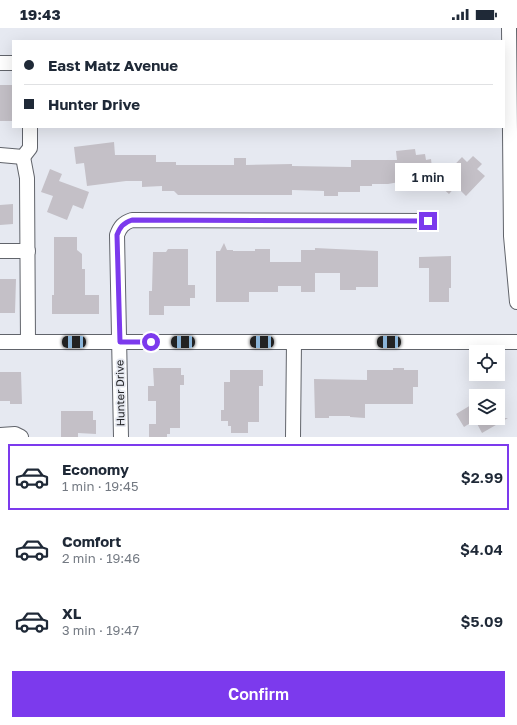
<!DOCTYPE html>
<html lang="en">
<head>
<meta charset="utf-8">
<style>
  :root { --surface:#fff; --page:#f2f2f3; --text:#1f2937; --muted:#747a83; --line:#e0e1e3; --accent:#7c3aed }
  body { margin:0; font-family:"Golos Text",sans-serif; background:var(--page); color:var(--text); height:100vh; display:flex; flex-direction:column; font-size:15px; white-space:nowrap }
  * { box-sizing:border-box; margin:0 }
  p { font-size:13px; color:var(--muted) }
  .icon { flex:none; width:22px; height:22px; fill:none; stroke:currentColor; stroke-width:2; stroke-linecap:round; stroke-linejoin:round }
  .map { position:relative; height:409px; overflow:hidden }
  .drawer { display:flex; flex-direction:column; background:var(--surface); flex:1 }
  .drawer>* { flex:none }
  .top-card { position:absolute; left:12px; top:12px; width:493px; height:88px; border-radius:0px; box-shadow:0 4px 16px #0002; display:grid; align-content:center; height:88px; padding:0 12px; background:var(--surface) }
  .buttons { position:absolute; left:469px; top:317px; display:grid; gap:8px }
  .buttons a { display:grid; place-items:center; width:36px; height:36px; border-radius:0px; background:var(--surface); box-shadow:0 4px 16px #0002; font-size:20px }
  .end { position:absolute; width:18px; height:18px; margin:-9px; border:5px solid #7c3aed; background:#fff; box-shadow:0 0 0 2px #fff }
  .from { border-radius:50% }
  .bubble { position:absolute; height:28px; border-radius:0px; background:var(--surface); box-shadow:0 4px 16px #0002; font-size:13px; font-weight:600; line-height:28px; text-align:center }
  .car { position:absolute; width:12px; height:24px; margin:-12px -6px; border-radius:5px; box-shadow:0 0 3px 1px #0007; background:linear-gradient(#222 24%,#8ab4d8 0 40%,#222 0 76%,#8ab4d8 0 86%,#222 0) }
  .top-card b { display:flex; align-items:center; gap:14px; height:38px; font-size:15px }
  .top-card b+b { border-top:1px solid var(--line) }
  .top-card i { width:10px; height:10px; background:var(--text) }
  ul { padding:7px 0 0; list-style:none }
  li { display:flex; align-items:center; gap:12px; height:66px; margin:0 8px 6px; padding:0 4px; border:2px solid transparent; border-radius:0px }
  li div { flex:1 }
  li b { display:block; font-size:15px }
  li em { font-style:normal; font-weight:600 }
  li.selected { border-color:var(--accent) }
  li>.icon { width:36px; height:36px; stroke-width:1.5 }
  .cta { display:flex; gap:8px; margin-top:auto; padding:8px 12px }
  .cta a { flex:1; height:46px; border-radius:0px; background:var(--accent); color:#fff; font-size:16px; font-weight:600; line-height:46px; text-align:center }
  .status { display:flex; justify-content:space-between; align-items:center; height:28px; padding:0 20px; background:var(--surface); direction:ltr }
  .status svg { height:11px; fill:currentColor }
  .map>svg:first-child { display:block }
</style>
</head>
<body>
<div class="status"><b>19:43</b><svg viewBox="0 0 49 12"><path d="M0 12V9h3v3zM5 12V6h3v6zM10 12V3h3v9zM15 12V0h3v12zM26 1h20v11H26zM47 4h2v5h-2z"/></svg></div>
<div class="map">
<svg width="517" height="409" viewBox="0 0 517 409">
  <rect width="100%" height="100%" fill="#e6e9f1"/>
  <!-- building -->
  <g fill="#c4c0c7">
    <rect x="0" y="57" width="13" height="36"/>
    <polygon points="114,114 115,127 156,127 156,134 176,134 176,137 234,137 234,130 246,130 246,137 292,136 292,138 351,139 351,132 397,132 396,123 415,121 416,127 425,126 426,132 431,131 433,148 388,156 372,156 372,158 360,158 360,164 338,164 338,168 324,168 324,163 292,162 292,167 178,167 174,163 162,163 162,158 142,159 142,153 126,153 87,158 84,135 76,136 74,119"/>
    <polygon points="473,128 482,136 477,141 485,148 466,168 456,158 449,166 437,155 462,129 467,134"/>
    <polygon points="50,141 62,146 59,153 89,164 83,181 73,177 67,192 47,184 53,168 41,164"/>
    <polygon points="13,176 13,196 0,197 0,177"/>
    <polygon points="54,209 77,209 77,222 82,226 82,241 85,241 85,267 99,267 99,286 52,286 52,267 54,267"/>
    <polygon points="224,215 227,222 233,222 233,223 255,223 255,221 270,221 270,234 301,234 301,222 315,222 315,220 378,223 378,259 356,259 356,262 340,262 340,245 315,245 315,264 301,264 301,258 278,258 278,264 249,264 249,274 216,274 216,223 220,223"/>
    <polygon points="168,221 188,221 188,257 195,257 195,270 190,270 190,278 164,278 164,287 149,287 149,263 152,263 153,224 166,224"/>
    <polygon points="451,228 451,260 449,260 449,274 429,274 429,240 419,240 419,229"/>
    <polygon points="0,251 16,251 15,285 0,285"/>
    <polygon points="153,340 181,340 181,347 184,347 184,357 180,357 180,400 170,400 170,406 167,406 167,409 149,409 149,396 156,396 156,373 148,373 148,358 154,358"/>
    <polygon points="393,340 404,340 404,342 418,342 418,359 413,359 413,376 365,376 365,390 350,389 350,388 329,388 329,390 315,390 314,351 367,352 367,342 393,342"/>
    <polygon points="230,342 263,342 263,358 259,358 259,394 248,394 248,405 231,405 231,398 228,398 228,393 221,393 221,382 224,382 224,354 230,354"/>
    <polygon points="0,344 21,344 22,376 10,376 10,373 0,373"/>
    <polygon points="476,374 476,390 508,390 482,405 475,392 464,399 456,386"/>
    <polygon points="61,383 93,383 93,392 96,392 96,406 78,405 78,409 61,409"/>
  </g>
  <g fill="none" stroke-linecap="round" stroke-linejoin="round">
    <defs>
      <g id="minor">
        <polyline points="509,0 511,208 517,274"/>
        <polyline points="0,35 13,35"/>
        <polyline points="0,127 23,129 30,120 30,99"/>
        <polyline points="23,129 27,150 28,314"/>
        <polyline points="0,223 28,223"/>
        <polyline points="0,314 517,314"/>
        <polyline points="0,407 15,406 21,409"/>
        <path d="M121,409L117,207C120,199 123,195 132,192L428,193"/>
        <polyline points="293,409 294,314"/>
      </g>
    </defs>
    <!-- minor casing -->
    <use href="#minor" stroke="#61646b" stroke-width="16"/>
    <!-- minor -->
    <use href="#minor" stroke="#fff" stroke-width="14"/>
  </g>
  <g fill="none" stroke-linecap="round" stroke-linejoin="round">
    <!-- route -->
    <path stroke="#7c3aed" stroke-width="5" d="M151,314H120L117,207C120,199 123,195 132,192L428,193"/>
  </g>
  <g text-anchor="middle" stroke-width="3.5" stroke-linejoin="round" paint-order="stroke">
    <!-- street labels -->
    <g font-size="11" fill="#202124" stroke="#e6e9f1">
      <text transform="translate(120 365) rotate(-91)" y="4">Hunter Drive</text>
    </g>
  </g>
</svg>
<div class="buttons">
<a><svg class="icon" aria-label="locate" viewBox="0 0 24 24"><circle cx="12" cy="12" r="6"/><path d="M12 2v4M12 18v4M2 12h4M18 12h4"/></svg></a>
<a><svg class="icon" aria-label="layers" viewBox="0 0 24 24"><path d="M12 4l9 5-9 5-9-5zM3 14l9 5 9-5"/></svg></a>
</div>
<i class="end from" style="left:151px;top:314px"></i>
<i class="end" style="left:428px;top:193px"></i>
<div class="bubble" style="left:395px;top:135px;width:66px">1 min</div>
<i class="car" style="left:74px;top:314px;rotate:270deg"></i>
<i class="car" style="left:183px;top:314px;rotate:270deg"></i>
<i class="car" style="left:262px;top:314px;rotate:270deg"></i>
<i class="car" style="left:389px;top:314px;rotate:270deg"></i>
<div class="top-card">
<b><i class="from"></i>East Matz Avenue</b>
<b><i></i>Hunter Drive</b>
</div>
</div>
<section class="drawer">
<ul>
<li class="selected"><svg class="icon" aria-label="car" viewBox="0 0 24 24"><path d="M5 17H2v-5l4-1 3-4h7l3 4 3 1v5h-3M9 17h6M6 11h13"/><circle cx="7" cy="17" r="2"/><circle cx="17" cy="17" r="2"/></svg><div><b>Economy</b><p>1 min · 19:45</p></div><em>$2.99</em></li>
<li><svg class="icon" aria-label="car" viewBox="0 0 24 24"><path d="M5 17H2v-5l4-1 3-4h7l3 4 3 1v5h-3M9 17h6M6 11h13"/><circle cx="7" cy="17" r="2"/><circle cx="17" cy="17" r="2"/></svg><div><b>Comfort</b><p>2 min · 19:46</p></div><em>$4.04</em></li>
<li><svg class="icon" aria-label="car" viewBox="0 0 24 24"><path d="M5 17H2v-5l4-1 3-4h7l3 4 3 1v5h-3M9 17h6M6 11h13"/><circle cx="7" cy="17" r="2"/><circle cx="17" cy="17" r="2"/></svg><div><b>XL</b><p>3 min · 19:47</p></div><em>$5.09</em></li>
</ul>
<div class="cta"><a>Confirm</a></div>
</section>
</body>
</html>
